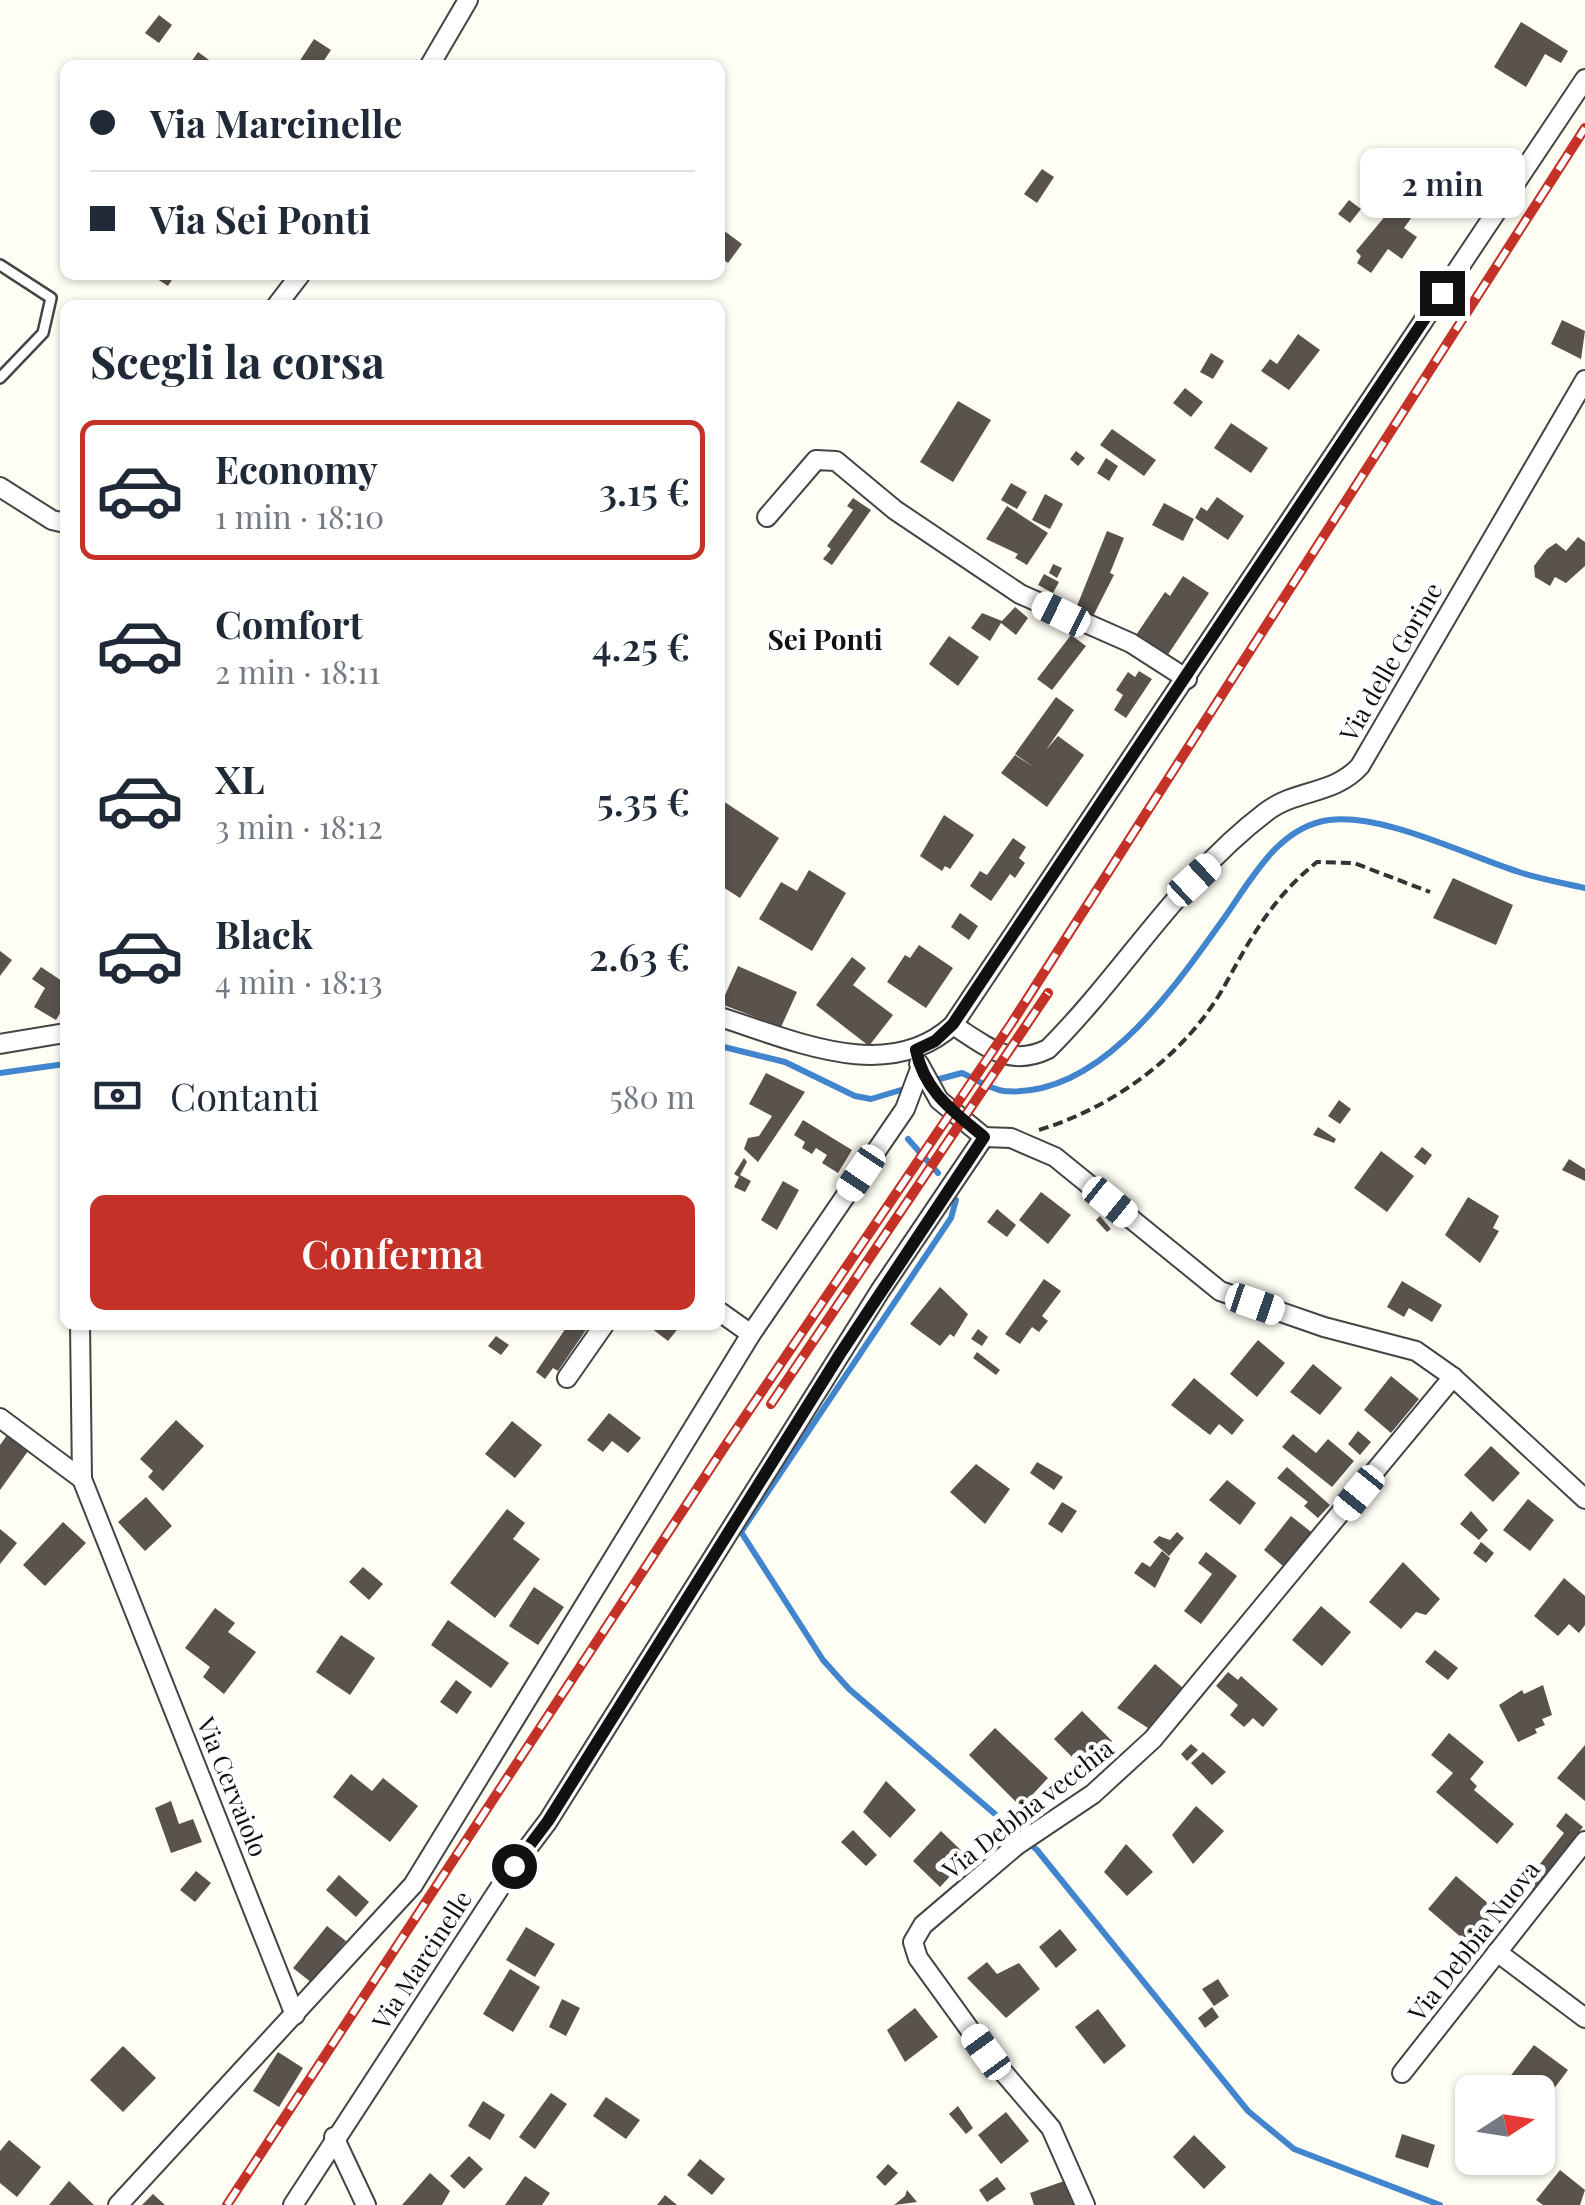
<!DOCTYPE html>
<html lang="it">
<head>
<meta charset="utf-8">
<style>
  :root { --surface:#fff; --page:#f6f6f7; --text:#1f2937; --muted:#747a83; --line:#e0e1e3; --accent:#c33127 }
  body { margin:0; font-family:"Playfair Display",serif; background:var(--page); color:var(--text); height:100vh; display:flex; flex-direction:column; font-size:38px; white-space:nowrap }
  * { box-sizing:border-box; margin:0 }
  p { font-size:32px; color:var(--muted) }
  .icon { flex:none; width:55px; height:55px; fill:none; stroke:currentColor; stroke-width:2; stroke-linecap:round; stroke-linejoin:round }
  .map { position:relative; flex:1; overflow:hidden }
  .side { position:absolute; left:60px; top:300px; width:665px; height:1030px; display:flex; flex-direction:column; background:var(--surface); border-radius:15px; box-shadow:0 2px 8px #0004 }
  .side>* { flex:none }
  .top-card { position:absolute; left:60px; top:60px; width:665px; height:220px; border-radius:15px; box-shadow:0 2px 8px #0004; display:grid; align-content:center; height:220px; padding:0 30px; background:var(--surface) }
  .needle { width:65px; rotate:78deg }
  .controls { position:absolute; left:1455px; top:2075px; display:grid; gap:20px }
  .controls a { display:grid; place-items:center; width:100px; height:100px; border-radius:15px; background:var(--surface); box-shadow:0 2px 8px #0004; font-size:50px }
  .end { position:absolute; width:45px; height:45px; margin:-22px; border:12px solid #111; background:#fff; box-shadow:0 0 0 5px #fff }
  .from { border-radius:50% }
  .bubble { position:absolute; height:70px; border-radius:15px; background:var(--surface); box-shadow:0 2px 8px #0004; font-size:32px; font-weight:600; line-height:70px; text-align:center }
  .car { position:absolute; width:30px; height:60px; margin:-30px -15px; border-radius:12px; box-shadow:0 0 8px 2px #0007; background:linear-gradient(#fff 24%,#345 0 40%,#fff 0 76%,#345 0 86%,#fff 0) }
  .top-card b { display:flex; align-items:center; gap:35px; height:95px; font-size:38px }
  .top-card b+b { border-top:2px solid var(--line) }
  .top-card i { width:25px; height:25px; background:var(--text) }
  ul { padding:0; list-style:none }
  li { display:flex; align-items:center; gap:30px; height:140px; margin:0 20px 15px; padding:0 10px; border:5px solid transparent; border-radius:15px }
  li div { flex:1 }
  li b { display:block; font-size:38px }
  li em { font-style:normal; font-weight:600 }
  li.on { border-color:var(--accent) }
  li>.icon { width:90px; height:90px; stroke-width:1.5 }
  h2 { padding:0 30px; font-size:45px; line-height:120px }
  .pay { display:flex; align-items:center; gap:25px; height:110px; padding:0 30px; font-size:38px }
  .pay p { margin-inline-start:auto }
  .button { display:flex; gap:20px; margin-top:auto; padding:20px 30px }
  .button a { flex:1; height:115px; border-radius:15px; background:var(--accent); color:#fff; font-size:40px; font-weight:600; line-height:115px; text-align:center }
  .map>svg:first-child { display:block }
</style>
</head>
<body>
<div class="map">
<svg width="1585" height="2205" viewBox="0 0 1585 2205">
  <rect width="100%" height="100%" fill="#fffef5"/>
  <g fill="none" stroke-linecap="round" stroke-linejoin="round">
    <!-- stream -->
    <g stroke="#4085ce" stroke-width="6">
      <polyline points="720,1046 785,1062 855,1096 871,1099 911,1087"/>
      <polyline points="0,1073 65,1064"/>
      <path d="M932,1081L962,1073C975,1079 990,1089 1004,1091C1099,1099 1173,989 1222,921C1250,882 1277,827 1329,820C1383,813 1466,855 1519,872C1540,879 1563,883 1585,888"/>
      <polyline points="908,1139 938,1173"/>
      <polyline points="956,1200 951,1218 741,1532 823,1660 849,1689 1037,1850 1248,2111 1294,2149 1440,2205"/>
    </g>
  </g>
  <!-- building -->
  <g fill="#5a534d">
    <polygon points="159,15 172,25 159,43 145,33"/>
    <polygon points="1521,22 1568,51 1561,63 1545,54 1526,87 1494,67"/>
    <polygon points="314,39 331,50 321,65 297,65"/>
    <polygon points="198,52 216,65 189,65"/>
    <polygon points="1042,169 1054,177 1037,203 1024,194"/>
    <polygon points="1349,200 1361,209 1350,223 1338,214"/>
    <polygon points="1397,202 1414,214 1404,228 1417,237 1402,259 1388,249 1371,273 1357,263 1361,256 1356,251"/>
    <polygon points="723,230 742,244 728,263 720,257"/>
    <polygon points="151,275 175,275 168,286"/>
    <polygon points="1562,320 1585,331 1581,359 1551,344"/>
    <polygon points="1298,334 1320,350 1289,390 1261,371 1270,359 1277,364"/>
    <polygon points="1211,353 1224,361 1213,379 1200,372"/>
    <polygon points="1185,388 1203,402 1191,417 1173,403"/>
    <polygon points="958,401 991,420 953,482 920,462"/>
    <polygon points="1231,423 1268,448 1251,473 1214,448"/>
    <polygon points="1112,429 1156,460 1144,476 1100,445"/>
    <polygon points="1076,451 1085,458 1078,466 1070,459"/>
    <polygon points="1106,458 1118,466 1109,481 1097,473"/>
    <polygon points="1011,483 1027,492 1017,509 1001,500"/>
    <polygon points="1045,494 1063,504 1050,529 1032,520"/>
    <polygon points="1217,497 1244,516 1228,540 1195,518 1201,507 1207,511"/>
    <polygon points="853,498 871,510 832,565 823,559 831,549 827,546 853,510 847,506"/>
    <polygon points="1164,503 1194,519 1183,541 1152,525"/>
    <polygon points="1007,506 1048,533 1027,565 1015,558 1018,554 986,539"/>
    <polygon points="1107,531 1124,538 1110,573 1114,575 1090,622 1073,616"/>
    <polygon points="1578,537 1585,542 1585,566 1566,583 1555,577 1550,586 1535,577 1534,566 1547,549 1556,543 1566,551"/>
    <polygon points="1053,564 1062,568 1057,578 1049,573"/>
    <polygon points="1044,574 1059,582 1053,593 1038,585"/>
    <polygon points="1183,576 1209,593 1165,659 1134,638 1165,592 1170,596"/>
    <polygon points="1015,607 1028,618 1016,635 1001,623 990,641 971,628 982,613 1002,621"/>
    <polygon points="1071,635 1086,646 1052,690 1037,679"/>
    <polygon points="949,636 979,657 958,686 929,664"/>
    <polygon points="1139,671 1152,679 1126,718 1114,710 1123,695 1116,690 1128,672 1135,677"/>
    <polygon points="1056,697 1074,710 1046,750 1058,736 1084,755 1047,807 1001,773 1015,755 1035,768 1015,754"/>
    <polygon points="723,801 779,838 740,898 720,885"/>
    <polygon points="944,815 974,835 950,869 945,866 942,871 920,856"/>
    <polygon points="1013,838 1026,847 1019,858 1025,863 1015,878 1010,874 991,901 970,886 980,871 987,875"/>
    <polygon points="809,870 846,893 812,951 759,919 781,882 797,891"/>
    <polygon points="1453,878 1513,905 1496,945 1433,918"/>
    <polygon points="960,913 978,926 969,940 951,927"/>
    <polygon points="919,945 953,968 926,1008 887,982 905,955 910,958"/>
    <polygon points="0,951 12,960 0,976"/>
    <polygon points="852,957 866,968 853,985 893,1015 869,1046 816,1005"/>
    <polygon points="738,966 797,992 781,1027 721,1004"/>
    <polygon points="41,967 65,983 65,1005 56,1020 34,1007 45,988 32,979"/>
    <polygon points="766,1073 805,1092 758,1162 744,1149 748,1138 759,1136 772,1116 749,1104"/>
    <polygon points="1339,1100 1351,1109 1340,1124 1328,1116"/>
    <polygon points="803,1120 852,1150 838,1173 822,1163 827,1155 816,1148 812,1154 802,1148 805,1142 794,1135"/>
    <polygon points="1318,1127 1336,1139 1334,1143 1313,1135"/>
    <polygon points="1422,1147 1432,1155 1425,1165 1414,1157"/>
    <polygon points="1381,1151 1414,1176 1387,1212 1354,1188"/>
    <polygon points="744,1158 747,1162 740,1175 751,1181 745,1192 734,1187 739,1177 734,1174"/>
    <polygon points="1569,1159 1585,1169 1585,1181 1562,1170"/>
    <polygon points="783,1181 799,1190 777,1230 761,1220"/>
    <polygon points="1041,1192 1071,1215 1048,1244 1019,1220"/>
    <polygon points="1468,1197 1499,1216 1493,1228 1499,1231 1480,1263 1445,1235"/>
    <polygon points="997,1209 1016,1225 1007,1237 987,1222"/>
    <polygon points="1100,1216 1111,1229 1107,1232 1096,1220"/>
    <polygon points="1044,1279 1061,1291 1042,1316 1048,1321 1039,1332 1032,1327 1020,1344 1005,1334"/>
    <polygon points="1402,1281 1442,1305 1432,1322 1409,1308 1404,1317 1387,1307"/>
    <polygon points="940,1287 968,1314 954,1337 950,1334 940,1346 910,1324"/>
    <polygon points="568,1325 588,1327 558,1371 553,1368 545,1379 536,1372"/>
    <polygon points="647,1325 681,1325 668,1341"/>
    <polygon points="978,1329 988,1337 982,1346 971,1339"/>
    <polygon points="496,1336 509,1345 501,1355 488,1346"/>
    <polygon points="1258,1340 1285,1363 1257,1397 1230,1374"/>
    <polygon points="977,1352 1000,1370 996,1375 973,1358"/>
    <polygon points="1313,1364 1342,1388 1320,1415 1290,1392"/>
    <polygon points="1391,1376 1419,1399 1391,1433 1364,1410"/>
    <polygon points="1194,1378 1244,1420 1232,1435 1219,1424 1210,1435 1171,1405"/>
    <polygon points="609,1413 641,1438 628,1453 612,1441 603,1452 587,1440"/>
    <polygon points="176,1420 204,1446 163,1491 148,1477 153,1471 140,1459"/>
    <polygon points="512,1421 542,1445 515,1478 485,1454"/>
    <polygon points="10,1431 31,1447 0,1490 0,1445"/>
    <polygon points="1358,1431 1371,1442 1360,1455 1348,1444"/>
    <polygon points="1293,1434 1316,1453 1328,1439 1354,1461 1332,1487 1282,1447"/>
    <polygon points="1491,1446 1520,1473 1493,1502 1464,1475"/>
    <polygon points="1037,1462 1063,1477 1054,1490 1030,1473"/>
    <polygon points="976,1464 1010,1489 985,1524 950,1492"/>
    <polygon points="1287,1467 1330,1505 1318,1518 1304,1506 1308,1502 1277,1478"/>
    <polygon points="1227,1480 1256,1503 1240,1525 1209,1500"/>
    <polygon points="146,1497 172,1526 145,1551 118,1522"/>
    <polygon points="1528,1499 1554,1520 1530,1551 1503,1530"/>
    <polygon points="1062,1502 1077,1511 1062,1533 1048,1524"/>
    <polygon points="507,1509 525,1523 513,1539 540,1559 495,1618 450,1583"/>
    <polygon points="1471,1511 1488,1530 1479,1540 1460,1524"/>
    <polygon points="1291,1516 1315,1535 1283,1566 1264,1550"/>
    <polygon points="63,1522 86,1543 45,1586 23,1565"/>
    <polygon points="0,1529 17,1543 0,1564"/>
    <polygon points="1177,1532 1184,1538 1169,1556 1153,1542 1159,1536 1170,1540"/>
    <polygon points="1481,1542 1494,1553 1486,1563 1473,1553"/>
    <polygon points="1162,1551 1170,1558 1155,1588 1134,1573 1142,1562 1150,1567"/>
    <polygon points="1206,1552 1237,1576 1201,1624 1184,1611 1212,1574 1198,1563"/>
    <polygon points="1403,1562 1440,1599 1426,1615 1416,1612 1401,1629 1369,1602"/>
    <polygon points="363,1567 383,1584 369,1600 349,1582"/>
    <polygon points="1564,1578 1585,1596 1585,1625 1579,1633 1569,1624 1558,1636 1534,1616"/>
    <polygon points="534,1587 564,1607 538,1645 509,1626"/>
    <polygon points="1321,1606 1351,1632 1322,1666 1292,1640"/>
    <polygon points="215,1608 235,1623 228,1632 256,1652 224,1694 203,1677 210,1667 185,1648"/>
    <polygon points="448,1620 509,1663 491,1688 431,1645"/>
    <polygon points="341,1635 375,1658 350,1695 316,1672"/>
    <polygon points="1435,1650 1458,1668 1448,1680 1425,1662"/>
    <polygon points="1155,1664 1183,1688 1148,1728 1117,1708"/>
    <polygon points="1228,1672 1238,1680 1241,1676 1278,1709 1263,1727 1253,1718 1244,1727 1230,1715 1238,1705 1216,1686"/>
    <polygon points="456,1680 472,1692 457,1714 440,1702"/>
    <polygon points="1543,1685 1552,1715 1542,1719 1545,1725 1535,1729 1537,1733 1518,1742 1499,1705 1522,1690 1524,1694"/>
    <polygon points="1082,1711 1112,1741 1084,1769 1054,1739"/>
    <polygon points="995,1728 1048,1778 1021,1807 969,1755"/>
    <polygon points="1449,1733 1484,1762 1470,1779 1477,1786 1474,1790 1514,1824 1497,1844 1436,1792 1453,1773 1431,1755"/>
    <polygon points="1191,1744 1198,1750 1187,1761 1181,1754"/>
    <polygon points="1585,1745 1585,1801 1557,1778"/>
    <polygon points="1203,1752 1226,1772 1212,1785 1191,1763"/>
    <polygon points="351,1774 372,1791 383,1778 418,1806 390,1842 333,1797"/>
    <polygon points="886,1781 916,1810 890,1838 863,1812"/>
    <polygon points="171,1801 179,1824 193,1819 202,1842 171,1853 155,1808"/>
    <polygon points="1196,1806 1224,1831 1193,1864 1172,1835"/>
    <polygon points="1566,1813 1583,1827 1533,1890 1525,1883 1564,1833 1556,1826"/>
    <polygon points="853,1830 877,1855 866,1866 841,1842"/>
    <polygon points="941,1831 968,1857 940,1887 913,1861"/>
    <polygon points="1126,1844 1153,1872 1127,1896 1104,1872"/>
    <polygon points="196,1871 211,1883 195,1902 180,1890"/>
    <polygon points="339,1875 369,1902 356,1917 326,1890"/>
    <polygon points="1456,1876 1497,1911 1469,1944 1428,1909"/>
    <polygon points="327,1926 346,1941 312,1983 293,1968"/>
    <polygon points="526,1927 555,1944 535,1977 506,1960"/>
    <polygon points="1060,1929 1077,1950 1056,1968 1039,1947"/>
    <polygon points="987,1962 997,1974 1019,1963 1040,1989 1006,2018 967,1978"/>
    <polygon points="510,1969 540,1987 513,2032 483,2014"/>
    <polygon points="1218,1979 1229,1996 1214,2006 1202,1989"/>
    <polygon points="562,1999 580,2008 566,2036 549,2027"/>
    <polygon points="1212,2007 1219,2017 1205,2028 1198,2018"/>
    <polygon points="915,2008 938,2037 905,2062 887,2030"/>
    <polygon points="1098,2009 1126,2046 1104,2064 1075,2027"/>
    <polygon points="1534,2045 1568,2070 1538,2110 1538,2092 1520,2092 1506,2082"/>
    <polygon points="123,2046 156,2078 123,2112 90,2080"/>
    <polygon points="278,2052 303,2068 279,2107 253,2091"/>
    <polygon points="551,2093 567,2104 535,2149 519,2137"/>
    <polygon points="606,2097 640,2120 626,2139 593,2116"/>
    <polygon points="483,2101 505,2115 490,2140 468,2126"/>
    <polygon points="958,2106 973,2128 966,2134 949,2114"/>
    <polygon points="1006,2112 1029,2141 1001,2164 978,2135"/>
    <polygon points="1402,2134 1435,2145 1428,2168 1395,2157"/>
    <polygon points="1194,2135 1226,2167 1204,2189 1173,2157"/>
    <polygon points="9,2140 41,2167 17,2197 0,2183 0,2151"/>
    <polygon points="469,2156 483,2169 464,2189 450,2176"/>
    <polygon points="700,2159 725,2179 712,2195 687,2175"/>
    <polygon points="888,2164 898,2173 885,2186 876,2177"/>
    <polygon points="1560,2170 1585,2190 1580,2205 1543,2205 1536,2200"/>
    <polygon points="430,2173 450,2191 442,2205 402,2205"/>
    <polygon points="525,2176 550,2193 542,2205 505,2205"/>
    <polygon points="997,2177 1006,2189 987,2202 979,2190"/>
    <polygon points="1067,2180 1075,2205 1034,2205 1030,2193"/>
    <polygon points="69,2181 94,2205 49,2205"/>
    <polygon points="907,2190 917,2202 894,2205 905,2196"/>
    <polygon points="153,2194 165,2205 142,2205"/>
    <polygon points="665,2195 677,2205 657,2205"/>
  </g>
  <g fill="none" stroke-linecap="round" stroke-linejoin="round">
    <defs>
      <polyline id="lane" points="0,265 51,298 43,333 0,378"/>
      <g id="street">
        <polyline points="430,65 468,0"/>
        <polyline points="277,305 300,275"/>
        <polyline points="0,487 52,520 65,523"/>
        <polyline points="767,517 816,460 836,461 895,510 1020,594 1131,643 1187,679"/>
        <path d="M720,1017C793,1040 888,1085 953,1025L1585,79"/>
        <path d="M953,1025C986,1046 1009,1068 1048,1049C1124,973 1179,878 1266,812C1296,789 1334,795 1360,766L1585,380"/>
        <polyline points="0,1044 65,1033"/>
        <polyline points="919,1064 939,1100 984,1137"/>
        <polyline points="984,1137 1011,1138 1055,1157 1220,1291 1324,1327 1416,1351 1453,1377 1585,1499"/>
        <polyline points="720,1312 751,1334"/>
        <polyline points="80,1325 82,1479 295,2015"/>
        <polyline points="567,1378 604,1325"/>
        <polyline points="0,1418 82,1479"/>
        <polyline points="1497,1952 1585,2018"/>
        <polyline points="1402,2073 1585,1841"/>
        <polyline points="334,2137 366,2205"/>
        <polyline points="118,2205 413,1885 751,1334 905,1109 920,1069"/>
        <polyline points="293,2205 514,1866 548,1821 880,1291 984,1137"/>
        <polyline points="1085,2205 1051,2128 986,2052 918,1958 913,1942 923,1925 1017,1845 1093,1794 1153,1739 1453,1377"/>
      </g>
    </defs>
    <!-- lane casing -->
    <use href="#lane" stroke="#444" stroke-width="14"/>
    <!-- street casing -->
    <use href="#street" stroke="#444" stroke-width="22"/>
    <!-- path -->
    <path stroke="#333" stroke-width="4" stroke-dasharray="10 5" stroke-linecap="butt" d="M1039,1130C1114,1107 1186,1055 1225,985C1251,937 1273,897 1317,862L1354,863L1430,892"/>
    <!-- lane -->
    <use href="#lane" stroke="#fff" stroke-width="9"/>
    <!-- street -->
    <use href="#street" stroke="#fff" stroke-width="18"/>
    <defs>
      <g id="rail">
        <polyline points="771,1404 1048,993"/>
        <polyline points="227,2205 727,1443 1011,1024 1585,128"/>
      </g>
    </defs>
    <!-- rail casing -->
    <use href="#rail" stroke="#c33127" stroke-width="10"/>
    <!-- rail -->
    <use href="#rail" stroke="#fff" stroke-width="6" stroke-dasharray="19" stroke-linecap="butt"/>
  </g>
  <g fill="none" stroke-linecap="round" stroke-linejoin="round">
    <!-- route -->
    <path stroke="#111" stroke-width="12" d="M514,1866L548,1821L840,1354L984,1137C953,1111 924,1091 916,1050L935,1041L953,1024L1442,293"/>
  </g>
  <g text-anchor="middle" stroke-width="10" stroke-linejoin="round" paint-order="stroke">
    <!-- street labels -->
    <g font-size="25" fill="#111" stroke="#fff">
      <text transform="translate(1391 662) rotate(-60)" y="9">Via delle Gorine</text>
      <text transform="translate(232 1787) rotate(68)" y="9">Via Cervaiolo</text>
      <text transform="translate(1028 1809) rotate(-38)" y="9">Via Debbia vecchia</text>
      <text transform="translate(1474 1941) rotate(-52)" y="9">Via Debbia Nuova</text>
      <text transform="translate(422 1960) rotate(-57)" y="9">Via Marcinelle</text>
    </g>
    <!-- neighbourhood labels -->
    <g font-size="28" font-weight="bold" fill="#111" stroke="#fff">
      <text x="825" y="650">Sei Ponti</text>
    </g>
  </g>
</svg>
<div class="controls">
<a><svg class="needle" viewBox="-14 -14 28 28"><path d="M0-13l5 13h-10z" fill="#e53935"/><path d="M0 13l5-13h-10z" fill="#747a83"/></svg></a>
</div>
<i class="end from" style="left:514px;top:1866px"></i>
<i class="end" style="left:1442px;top:293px"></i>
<div class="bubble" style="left:1360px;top:148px;width:165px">2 min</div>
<i class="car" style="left:1061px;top:614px;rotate:296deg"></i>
<i class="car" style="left:1194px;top:880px;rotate:47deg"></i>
<i class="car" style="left:861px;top:1173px;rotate:214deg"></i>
<i class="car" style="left:1110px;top:1202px;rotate:129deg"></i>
<i class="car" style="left:1255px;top:1304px;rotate:109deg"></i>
<i class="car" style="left:1359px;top:1493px;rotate:219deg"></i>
<i class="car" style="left:986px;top:2052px;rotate:324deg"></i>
<div class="top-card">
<b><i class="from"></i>Via Marcinelle</b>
<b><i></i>Via Sei Ponti</b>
</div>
<section class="side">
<h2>Scegli la corsa</h2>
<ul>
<li class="on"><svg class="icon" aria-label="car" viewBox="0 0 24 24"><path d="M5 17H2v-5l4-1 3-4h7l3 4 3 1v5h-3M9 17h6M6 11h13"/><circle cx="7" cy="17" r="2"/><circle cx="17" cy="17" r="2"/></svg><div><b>Economy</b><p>1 min · 18:10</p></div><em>3.15 €</em></li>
<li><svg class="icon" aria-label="car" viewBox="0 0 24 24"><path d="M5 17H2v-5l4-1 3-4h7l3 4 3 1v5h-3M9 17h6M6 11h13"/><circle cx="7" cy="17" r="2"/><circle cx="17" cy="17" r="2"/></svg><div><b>Comfort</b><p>2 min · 18:11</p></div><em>4.25 €</em></li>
<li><svg class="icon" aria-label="car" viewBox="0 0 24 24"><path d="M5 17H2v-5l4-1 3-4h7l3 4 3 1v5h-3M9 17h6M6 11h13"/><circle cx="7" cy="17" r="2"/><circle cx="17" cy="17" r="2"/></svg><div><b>XL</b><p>3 min · 18:12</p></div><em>5.35 €</em></li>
<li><svg class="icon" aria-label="car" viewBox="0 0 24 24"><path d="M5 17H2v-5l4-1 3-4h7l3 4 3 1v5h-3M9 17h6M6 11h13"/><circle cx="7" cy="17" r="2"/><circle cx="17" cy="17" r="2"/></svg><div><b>Black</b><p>4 min · 18:13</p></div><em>2.63 €</em></li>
</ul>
<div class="pay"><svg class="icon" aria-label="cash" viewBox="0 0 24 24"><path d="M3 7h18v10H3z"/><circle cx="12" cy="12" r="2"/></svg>Contanti<p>580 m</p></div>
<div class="button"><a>Conferma</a></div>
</section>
</div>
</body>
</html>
